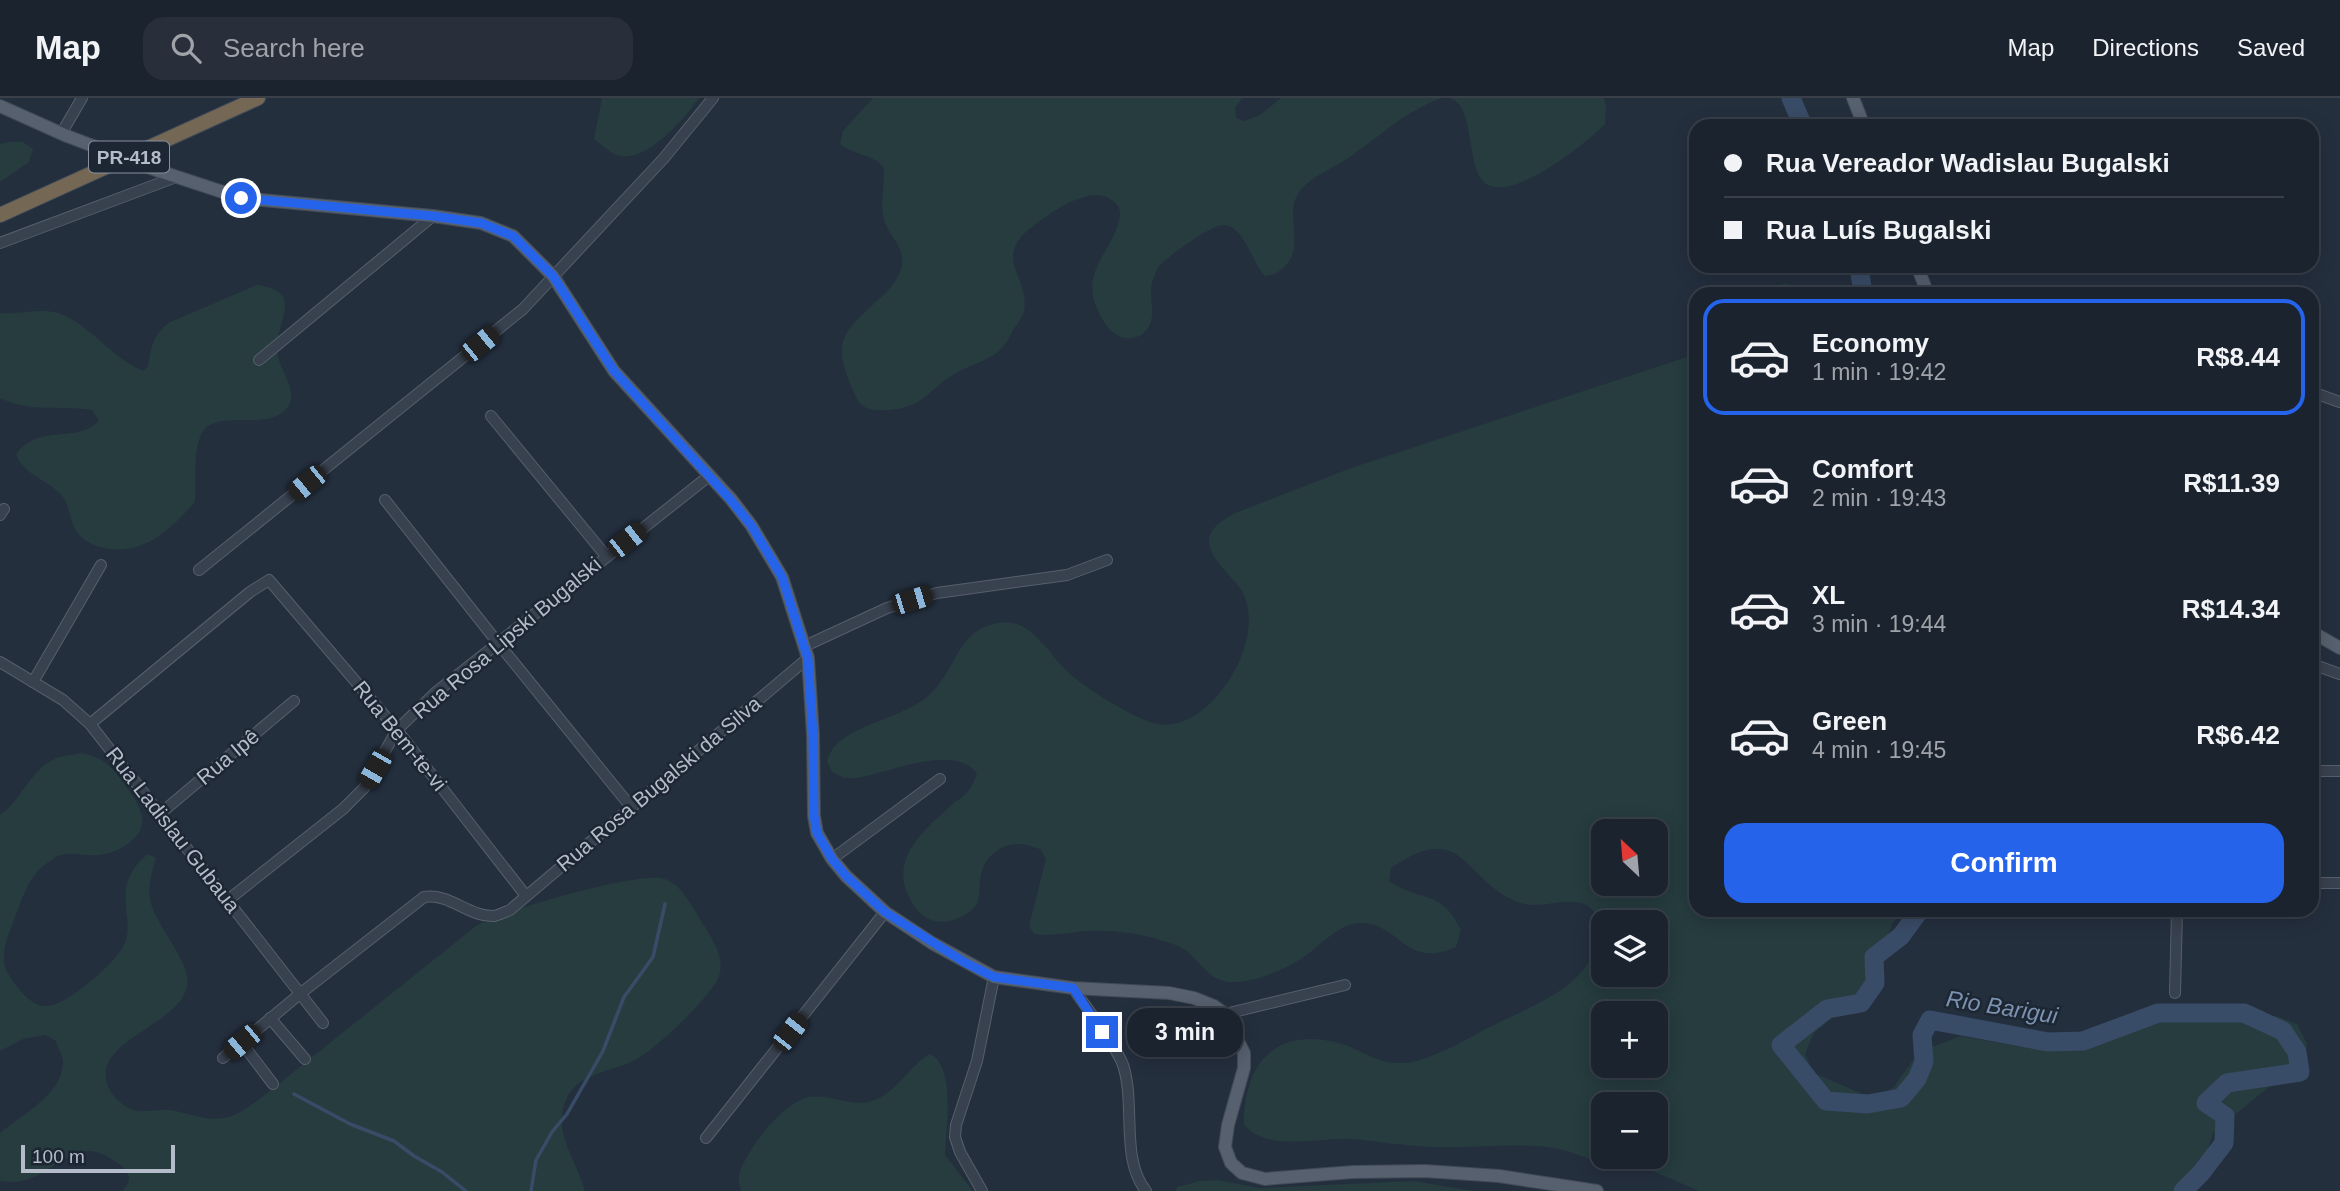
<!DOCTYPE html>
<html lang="en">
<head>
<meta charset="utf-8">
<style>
  :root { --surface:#1b232e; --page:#282f3a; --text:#f1f3f6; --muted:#a0a4aa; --line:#39404a; --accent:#2563eb }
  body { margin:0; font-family:Helvetica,sans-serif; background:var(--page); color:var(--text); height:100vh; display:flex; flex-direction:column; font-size:26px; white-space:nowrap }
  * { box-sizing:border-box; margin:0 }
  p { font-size:23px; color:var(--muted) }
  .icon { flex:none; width:38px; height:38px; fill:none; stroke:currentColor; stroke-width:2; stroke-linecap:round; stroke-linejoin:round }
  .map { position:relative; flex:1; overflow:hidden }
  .panel { position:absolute; left:1689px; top:189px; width:630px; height:630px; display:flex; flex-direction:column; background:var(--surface); border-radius:21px; box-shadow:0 4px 18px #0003,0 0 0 2px var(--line) }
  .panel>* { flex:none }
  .guide { position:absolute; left:1689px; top:21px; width:630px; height:154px; border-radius:21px; box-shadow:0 4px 18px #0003,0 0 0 2px var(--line); display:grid; align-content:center; height:154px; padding:0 35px; background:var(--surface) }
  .needle { width:46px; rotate:334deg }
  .fabs { position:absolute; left:1591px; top:721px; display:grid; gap:14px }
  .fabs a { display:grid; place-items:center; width:77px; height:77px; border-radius:14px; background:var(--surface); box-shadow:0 4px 18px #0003,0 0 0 2px var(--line); font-size:35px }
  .scale { position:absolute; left:21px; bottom:18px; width:154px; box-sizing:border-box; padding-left:7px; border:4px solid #b4bcc9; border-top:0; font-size:19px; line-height:24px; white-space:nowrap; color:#b4bcc9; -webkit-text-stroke:5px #1d2633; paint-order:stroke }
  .end { position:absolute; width:32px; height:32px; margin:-16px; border:9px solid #2563eb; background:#fff; box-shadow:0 0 0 4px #fff }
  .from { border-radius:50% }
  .bubble { position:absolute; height:49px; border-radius:21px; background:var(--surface); box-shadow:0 4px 18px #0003,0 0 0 2px var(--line); font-size:23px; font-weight:800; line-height:49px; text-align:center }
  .car { position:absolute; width:21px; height:42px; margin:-21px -10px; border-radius:9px; box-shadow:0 0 5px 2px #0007; background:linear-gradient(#222 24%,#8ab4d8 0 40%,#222 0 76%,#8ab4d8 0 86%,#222 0) }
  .guide b { display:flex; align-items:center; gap:24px; height:66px; font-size:26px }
  .guide b+b { border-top:2px solid var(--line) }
  .guide i { width:18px; height:18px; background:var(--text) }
  ul { padding:12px 0 0; list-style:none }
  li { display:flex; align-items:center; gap:21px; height:116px; margin:0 14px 10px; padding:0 21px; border:4px solid transparent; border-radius:21px }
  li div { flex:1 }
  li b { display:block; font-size:26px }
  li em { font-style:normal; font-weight:800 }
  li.active { border-color:var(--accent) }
  li>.icon { width:63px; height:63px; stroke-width:1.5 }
  .button { display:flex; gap:14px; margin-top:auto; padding:14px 35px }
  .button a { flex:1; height:80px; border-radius:21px; background:var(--accent); color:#fff; font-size:28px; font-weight:800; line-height:80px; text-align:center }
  header { display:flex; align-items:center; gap:42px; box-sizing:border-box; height:98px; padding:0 35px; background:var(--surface); border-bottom:2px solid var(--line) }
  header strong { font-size:33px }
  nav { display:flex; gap:38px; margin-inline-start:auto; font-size:24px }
  .search { width:490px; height:63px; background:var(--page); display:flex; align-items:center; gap:18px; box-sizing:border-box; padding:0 24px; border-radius:21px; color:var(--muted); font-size:26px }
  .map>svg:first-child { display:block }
</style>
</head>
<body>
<header>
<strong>Map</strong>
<div class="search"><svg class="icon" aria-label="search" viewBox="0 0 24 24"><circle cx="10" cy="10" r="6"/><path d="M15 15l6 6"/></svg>Search here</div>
<nav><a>Map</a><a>Directions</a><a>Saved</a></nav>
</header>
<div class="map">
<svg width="2340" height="1093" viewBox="0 0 2340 1093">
  <rect width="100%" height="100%" fill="#242f3e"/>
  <!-- green -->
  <g fill="#263c3f" fill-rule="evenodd">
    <path d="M602,0H699C684,21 645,67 617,57C609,54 601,46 594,41Z"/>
    <path d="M873,0H1242L1235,10L1236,20L1245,23L1260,17L1281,0H1442C1406,12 1378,40 1347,61C1332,71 1310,79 1299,94C1283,118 1307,150 1283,170C1276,176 1274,177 1265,178C1252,164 1248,141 1233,130C1228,127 1224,126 1218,128C1205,132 1166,159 1158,170C1156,174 1153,181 1152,185C1148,202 1159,221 1144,235C1138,240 1126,242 1119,238C1110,234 1103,224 1099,215C1077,172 1115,154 1120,117C1120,110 1118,107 1113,103C1091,85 1052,114 1033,128C990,161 1031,179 1024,214C1022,220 1017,227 1013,232C1010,238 1007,245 1002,250C990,263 971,266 956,275C928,291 926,309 889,312C880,312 871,313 863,308C854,301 842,267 842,255C839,220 898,200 902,166C904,151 892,140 886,127C878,108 885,91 884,70C874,56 853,57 840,46L843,33Z"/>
    <path d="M1448,0H1604L1606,10L1605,26C1587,45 1511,106 1485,85C1465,68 1476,4 1448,0Z"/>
    <polygon points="9,44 23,44 33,51 29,64 0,84 0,46"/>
    <polygon points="1786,185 1802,190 1809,196 1760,196 1766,190"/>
    <path d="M257,187C308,193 273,227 277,254C279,274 304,297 283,314C261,332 216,311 202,335C192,353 197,383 195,404C170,432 144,458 104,450C94,448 82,442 76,433C70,423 70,408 62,398C48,381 24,378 16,356C40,324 79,347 99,322L92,312C60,307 30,315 0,300V215C20,217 42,209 61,216C90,227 112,260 143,273L148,269C151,249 153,236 170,224Z"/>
    <path d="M1696,256V812H1906L1893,824L1868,891L1814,935L1805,956L1814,975L1874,1001L1893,990L1919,954L1961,938L2022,949L2090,944L2193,911L2239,920L2276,918L2297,926L2307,946L2303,968L2276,983L2213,1035L2196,1089L2191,1093H1699L1641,1068C1609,1075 1584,1055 1554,1050C1514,1044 1471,1051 1431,1049C1404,1048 1378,1043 1351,1041C1318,1039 1269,1055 1244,1027C1243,962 1280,926 1345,947C1362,953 1377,964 1395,965C1401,965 1410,965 1416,963C1441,957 1466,941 1488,930C1513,917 1541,906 1564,890C1576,881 1588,868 1595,854C1603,836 1601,806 1576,804C1554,802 1535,813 1513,802C1462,778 1462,721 1391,770L1389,783C1421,805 1441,790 1461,832L1456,849C1406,871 1401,828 1364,825C1341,823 1322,846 1305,858C1287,871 1258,883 1236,884C1212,885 1205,870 1189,855C1181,848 1170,845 1160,842C1138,835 1110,832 1087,833C1068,835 1053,838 1034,836L1029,828L1046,761L1040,751C1033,749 1025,746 1018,746C1002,746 986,758 982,773C978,785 982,800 974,810C969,815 962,819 956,821C929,831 913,813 905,789C895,753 931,726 954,705C960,701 966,696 970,691C973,686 975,680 977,676C955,644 889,675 857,680H844L832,674L827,663C829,659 831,652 834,649C850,629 899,619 923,602C951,583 955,543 982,530C993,525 1005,522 1017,526C1039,534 1054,562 1071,577C1087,591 1132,619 1153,625C1163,628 1174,627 1184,623C1225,607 1264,537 1243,495C1234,478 1209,463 1209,442C1210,429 1224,422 1233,416L1351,370ZM1603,733H1656V786H1603ZM1603,824H1656V877H1603ZM1603,915H1656V968H1603ZM1603,1006H1656V1059H1603Z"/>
    <path d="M82,655C104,659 115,672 127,690C133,698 139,707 142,718C146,740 118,755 99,757C83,759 67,751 53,761C28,776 24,797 14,822C8,839 0,854 6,872C13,885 29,907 44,908C66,910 113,866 123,849C139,820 106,790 148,756L156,760C152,774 148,786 150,801C154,827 193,865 187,889C178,924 114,938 106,971C102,989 120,1010 138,1013C149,1014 160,1011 170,1012C188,1015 205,1023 223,1020C235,1019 246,1010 256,1004L476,828C501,813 641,772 665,781C684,788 694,813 705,829C714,844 725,861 719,878C712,898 656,951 637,961C614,974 577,974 566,1002C552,1035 577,1063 585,1093H122C128,1087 131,1082 127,1074C123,1067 116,1064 110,1060C68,1033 49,1093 0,1083V1035C21,1017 62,997 63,965C63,958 58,950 56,943L45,937L23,941L0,953V717C23,701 31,668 60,659C67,657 75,657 82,655Z"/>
    <path d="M930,956C956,968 946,1032 945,1057L973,1093H741C740,1087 738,1083 739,1077C745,1053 783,1004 809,999C832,995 854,1012 877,1001C899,991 909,968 930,956Z"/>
    <polygon points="1218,1082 1259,1090 1414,1083 1473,1093 1176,1093 1177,1089 1200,1083"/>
  </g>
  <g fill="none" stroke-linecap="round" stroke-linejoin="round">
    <!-- stream -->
    <g stroke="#394c67" stroke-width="3.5">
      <polyline points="294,996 350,1026 394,1043 414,1058 442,1074 466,1093"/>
      <polyline points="531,1093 536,1062 552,1034 567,1016 603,953 624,899 653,859 665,806"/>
    </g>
    <!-- river -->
    <g stroke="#394c67" stroke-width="19">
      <polyline points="1791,0 1803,28"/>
      <polyline points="1859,168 1863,196"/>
      <polyline points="1920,812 1901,838 1874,859 1875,885 1861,905 1827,911 1781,947 1826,1003 1868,1006 1901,1000 1917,981 1924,964 1922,937 1930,922 2048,944 2083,943 2158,915 2244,915 2283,933 2297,954 2300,974 2227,985 2206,1005 2225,1018 2224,1045 2201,1075 2183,1093"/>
    </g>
    <defs>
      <g id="minor">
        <polyline points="61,36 82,0"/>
        <polyline points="0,145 176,79"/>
        <polyline points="259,262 433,118"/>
        <polyline points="2312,294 2340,304"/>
        <polyline points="491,318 606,458"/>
        <polyline points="385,402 498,545 631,709"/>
        <polyline points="0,417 4,411"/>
        <polyline points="199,472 523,211 664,60 713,0"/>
        <polyline points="805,548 887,510 937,495 1067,477 1107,462"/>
        <polyline points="0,564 63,602 90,626 323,925"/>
        <polyline points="2312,566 2340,576"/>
        <polyline points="33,584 101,467"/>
        <polyline points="90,626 250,494 269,482 397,632 526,798"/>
        <polyline points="2312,673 2340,673"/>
        <polyline points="161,715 294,603"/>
        <polyline points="832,761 940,681"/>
        <polyline points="2312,785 2340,785"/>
        <polyline points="228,802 343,711 364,690 397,632 435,595 709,378"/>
        <path d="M1073,890C1085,908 1117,949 1123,967C1136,1006 1120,1061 1146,1093"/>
        <polyline points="2175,895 2177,812"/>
        <polyline points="1225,916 1345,887"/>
        <polyline points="270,920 305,961"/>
        <polyline points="241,944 273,986"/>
        <path d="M223,960L301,895L424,799C451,795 468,819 494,818C499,817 505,814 510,812L808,560"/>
        <polyline points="706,1040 885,814"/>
        <polyline points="982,1093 960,1054 955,1039 956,1027 977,963 994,879"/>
      </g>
      <g id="major">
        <polyline points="1853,0 1864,28"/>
        <polyline points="0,8 67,38"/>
        <polyline points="156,72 241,100 433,118 481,125 513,138 553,178 614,273 731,401 751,427 782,479 808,560 813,637 814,718 817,735 832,761 846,778 885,814 932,845 994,879 1073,890 1169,895 1194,900 1214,908 1225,916 1244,955 1244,970 1228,1027 1225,1049 1231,1065 1242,1075 1265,1081 1353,1074 1425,1073 1499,1078 1597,1093"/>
        <polyline points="1917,168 1928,196"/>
        <polyline points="2312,534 2340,550"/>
      </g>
      <polyline id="highway" points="0,117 258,0"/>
    </defs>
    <!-- minor casing -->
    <use href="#minor" stroke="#565f6c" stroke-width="12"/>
    <!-- major casing -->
    <use href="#major" stroke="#414a57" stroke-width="14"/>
    <!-- highway casing -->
    <use href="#highway" stroke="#434c59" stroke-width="16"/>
    <!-- minor -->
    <use href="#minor" stroke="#38414e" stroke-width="10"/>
    <!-- major -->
    <use href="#major" stroke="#56606e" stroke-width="12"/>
    <!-- highway -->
    <use href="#highway" stroke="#746855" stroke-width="14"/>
    <defs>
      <polyline id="major-bridge" points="67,38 156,72"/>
    </defs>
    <!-- major-bridge casing -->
    <use href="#major-bridge" stroke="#414a57" stroke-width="14" stroke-linecap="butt"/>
    <!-- major-bridge -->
    <use href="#major-bridge" stroke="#56606e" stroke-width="12"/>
  </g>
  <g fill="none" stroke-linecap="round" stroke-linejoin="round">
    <!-- route -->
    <polyline stroke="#2563eb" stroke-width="9" points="241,100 433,118 481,125 513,138 553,178 614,273 730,401 751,427 782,479 808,561 813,637 814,718 817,735 832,761 846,778 885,814 964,864 994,879 1073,890 1102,934"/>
  </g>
  <g text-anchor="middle" stroke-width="5" stroke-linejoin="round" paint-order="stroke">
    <!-- shield labels -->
    <rect fill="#1d2633" stroke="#878f9c" stroke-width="2" x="89" y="43.5" width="80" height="31" rx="5"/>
    <g font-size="19" font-weight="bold" fill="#b4bcc9">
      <text x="129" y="66">PR-418</text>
    </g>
    <!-- street labels -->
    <g font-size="21" fill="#b4bcc9" stroke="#1d2633">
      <text transform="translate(507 540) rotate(-40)" y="7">Rua Rosa Lipski Bugalski</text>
      <text transform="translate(400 638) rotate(51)" y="7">Rua Bem-te-vi</text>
      <text transform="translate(228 659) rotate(-40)" y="7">Rua Ipê</text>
      <text transform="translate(659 686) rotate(-40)" y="7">Rua Rosa Bugalski da Silva</text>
      <text transform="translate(173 732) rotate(52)" y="7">Rua Ladislau Gubaua</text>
    </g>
    <!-- water labels -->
    <g font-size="23" font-style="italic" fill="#7c92b1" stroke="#1d2633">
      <text transform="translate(2002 909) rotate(9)" y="8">Rio Barigui</text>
    </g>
  </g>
</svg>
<div class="fabs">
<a><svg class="needle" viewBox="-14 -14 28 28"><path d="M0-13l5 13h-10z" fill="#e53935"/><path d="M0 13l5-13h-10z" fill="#a0a4aa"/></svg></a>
<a><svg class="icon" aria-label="layers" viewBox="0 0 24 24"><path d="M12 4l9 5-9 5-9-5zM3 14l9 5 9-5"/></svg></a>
<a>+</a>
<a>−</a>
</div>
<div class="scale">100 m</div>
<i class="end from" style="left:241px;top:100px"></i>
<i class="end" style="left:1102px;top:934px"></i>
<div class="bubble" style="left:1127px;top:910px;width:116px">3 min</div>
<i class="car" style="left:480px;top:246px;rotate:51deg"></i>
<i class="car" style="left:307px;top:385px;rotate:231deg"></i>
<i class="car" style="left:627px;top:442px;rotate:52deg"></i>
<i class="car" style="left:912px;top:502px;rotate:73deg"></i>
<i class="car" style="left:375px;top:671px;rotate:210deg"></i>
<i class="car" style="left:790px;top:934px;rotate:38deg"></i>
<i class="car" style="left:242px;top:944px;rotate:230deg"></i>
<div class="guide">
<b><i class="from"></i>Rua Vereador Wadislau Bugalski</b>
<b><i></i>Rua Luís Bugalski</b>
</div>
<section class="panel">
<ul>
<li class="active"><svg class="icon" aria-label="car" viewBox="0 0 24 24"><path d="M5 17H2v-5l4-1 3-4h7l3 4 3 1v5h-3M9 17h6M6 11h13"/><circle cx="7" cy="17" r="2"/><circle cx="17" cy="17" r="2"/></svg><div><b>Economy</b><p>1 min · 19:42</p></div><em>R$8.44</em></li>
<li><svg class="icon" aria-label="car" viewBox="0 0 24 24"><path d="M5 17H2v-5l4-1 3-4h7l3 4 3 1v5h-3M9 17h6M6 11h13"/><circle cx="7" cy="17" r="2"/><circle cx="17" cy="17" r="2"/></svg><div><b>Comfort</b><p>2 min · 19:43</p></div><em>R$11.39</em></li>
<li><svg class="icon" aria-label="car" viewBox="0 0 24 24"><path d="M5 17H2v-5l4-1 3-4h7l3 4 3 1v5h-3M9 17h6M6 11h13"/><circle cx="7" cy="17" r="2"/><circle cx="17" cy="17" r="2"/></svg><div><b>XL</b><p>3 min · 19:44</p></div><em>R$14.34</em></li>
<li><svg class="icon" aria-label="car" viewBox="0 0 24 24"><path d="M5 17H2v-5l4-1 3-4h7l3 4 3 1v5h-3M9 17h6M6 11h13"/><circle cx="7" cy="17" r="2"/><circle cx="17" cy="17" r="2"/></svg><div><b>Green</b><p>4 min · 19:45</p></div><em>R$6.42</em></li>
</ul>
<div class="button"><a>Confirm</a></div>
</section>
</div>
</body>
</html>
